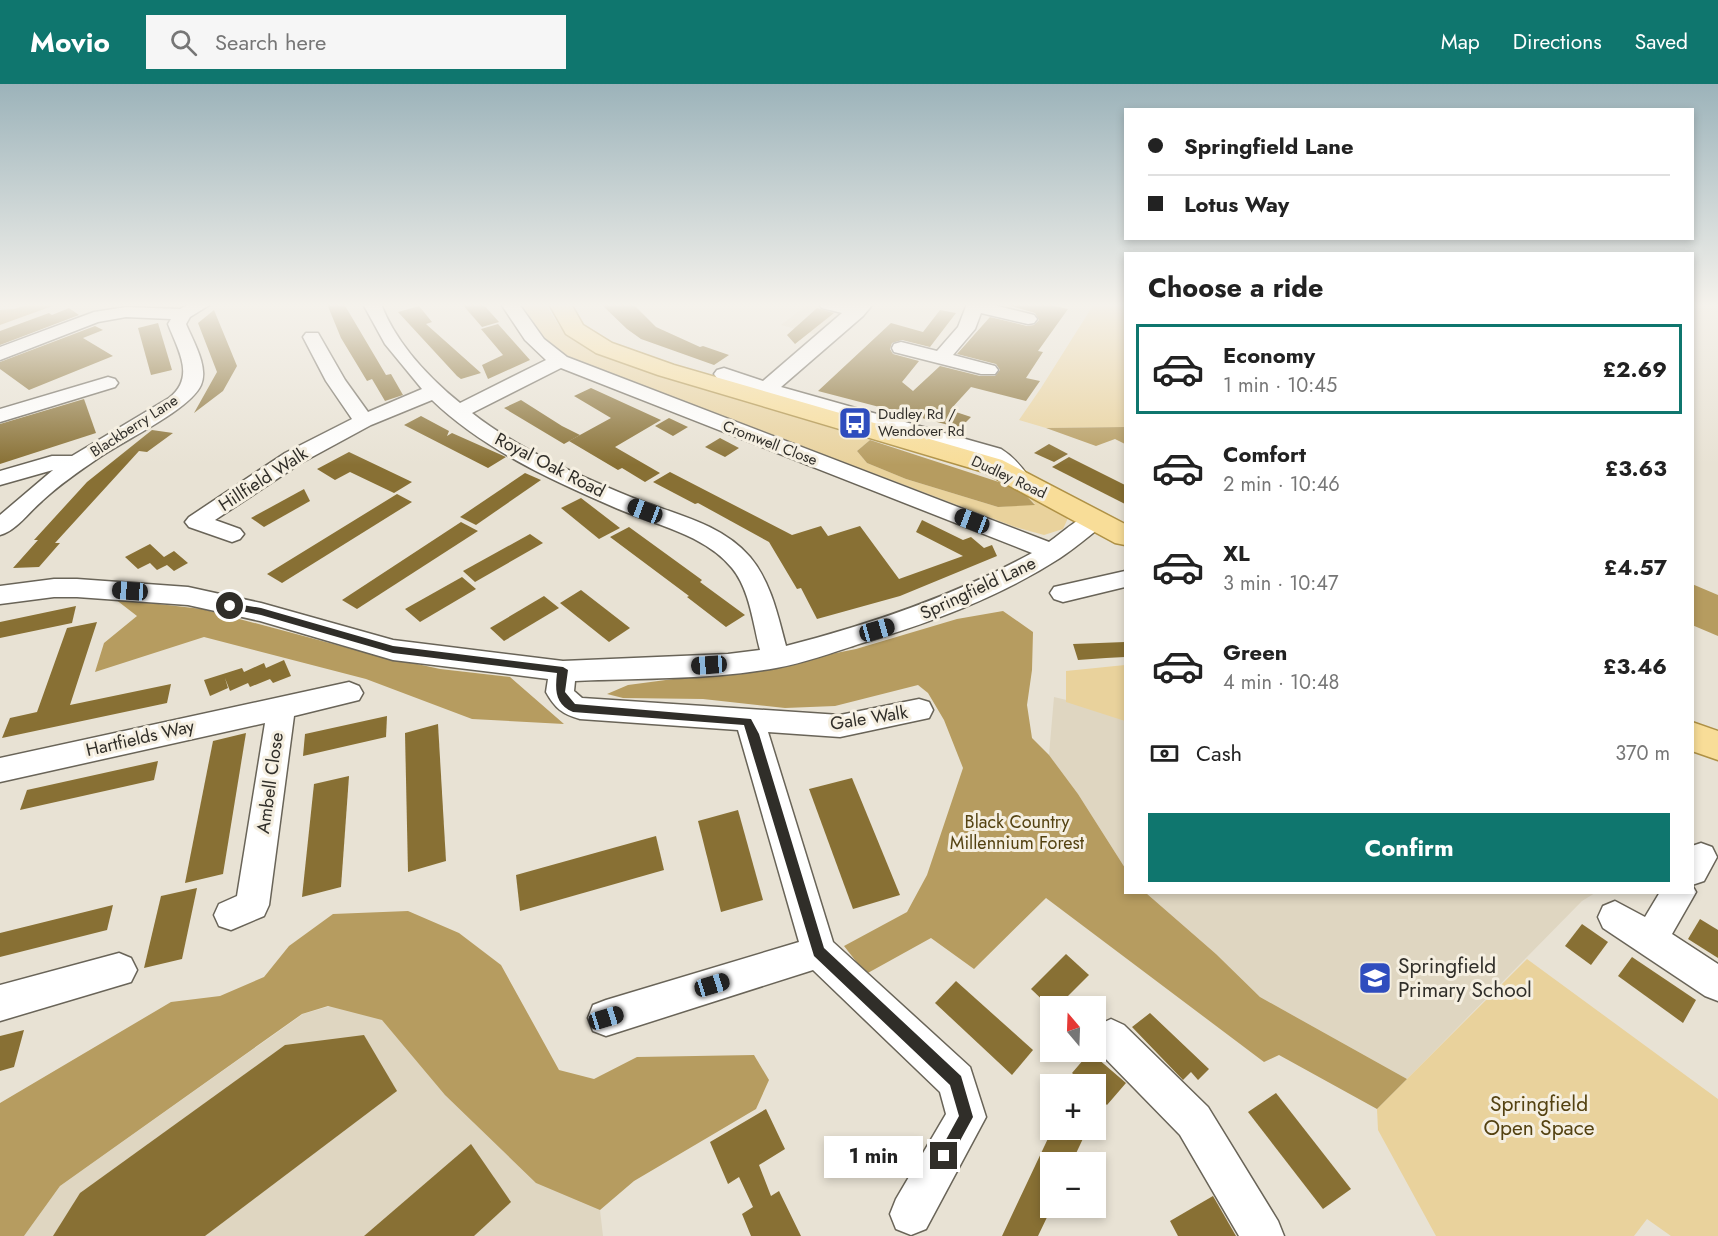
<!DOCTYPE html>
<html lang="en">
<head>
<meta charset="utf-8">
<style>
  :root { --surface:#fff; --page:#f6f6f6; --text:#222; --muted:#767676; --line:#e0e0e0; --accent:#0f766e }
  body { margin:0; font-family:Jost,sans-serif; background:var(--page); color:var(--text); height:100vh; display:flex; flex-direction:column; font-size:22px; white-space:nowrap }
  * { box-sizing:border-box; margin:0 }
  p { font-size:20px; color:var(--muted) }
  .icon { flex:none; width:33px; height:33px; fill:none; stroke:currentColor; stroke-width:2; stroke-linecap:round; stroke-linejoin:round }
  .map { position:relative; flex:1; overflow:hidden }
  .sheet { position:absolute; left:1124px; top:168px; width:570px; height:642px; display:flex; flex-direction:column; background:var(--surface); border-radius:0px; box-shadow:0 3px 9px #0003 }
  .sheet>* { flex:none }
  .top-card { position:absolute; left:1124px; top:24px; width:570px; height:132px; border-radius:0px; box-shadow:0 3px 9px #0003; display:grid; align-content:center; height:132px; padding:0 24px; background:var(--surface) }
  .needle { width:39px; rotate:341deg }
  .buttons { position:absolute; left:1040px; top:912px; display:grid; gap:12px }
  .buttons a { display:grid; place-items:center; width:66px; height:66px; border-radius:0px; background:var(--surface); box-shadow:0 3px 9px #0003; font-size:30px }
  .end { position:absolute; width:27px; height:27px; margin:-14px; border:8px solid #302e29; background:#fff; box-shadow:0 0 0 3px #fff }
  .from { border-radius:50% }
  .bubble { position:absolute; height:42px; border-radius:0px; background:var(--surface); box-shadow:0 3px 9px #0003; font-size:20px; font-weight:700; line-height:42px; text-align:center }
  .car { position:absolute; width:18px; height:36px; margin:-18px -9px; border-radius:8px; box-shadow:0 0 4px 2px #0007; background:linear-gradient(#222 24%,#8ab4d8 0 40%,#222 0 76%,#8ab4d8 0 86%,#222 0) }
  .top-card b { display:flex; align-items:center; gap:21px; height:57px; font-size:22px }
  .top-card b+b { border-top:2px solid var(--line) }
  .top-card i { width:15px; height:15px; background:var(--text) }
  ul { padding:0; list-style:none }
  li { display:flex; align-items:center; gap:18px; height:90px; margin:0 12px 9px; padding:0 12px; border:3px solid transparent; border-radius:0px }
  li div { flex:1 }
  li b { display:block; font-size:22px }
  li em { font-style:normal; font-weight:700 }
  li.selected { border-color:var(--accent) }
  li>.icon { width:54px; height:54px; stroke-width:1.5 }
  h2 { padding:0 24px; font-size:27px; line-height:72px }
  .pay { display:flex; align-items:center; gap:15px; height:66px; padding:0 24px; font-size:22px }
  .pay p { margin-inline-start:auto }
  .primary-button { display:flex; gap:12px; margin-top:auto; padding:12px 24px }
  .primary-button a { flex:1; height:69px; border-radius:0px; background:var(--accent); color:#fff; font-size:24px; font-weight:700; line-height:69px; text-align:center }
  header { display:flex; align-items:center; gap:36px; box-sizing:border-box; height:84px; padding:0 30px; background:var(--accent); color:#fff }
  header strong { font-size:28px }
  nav { display:flex; gap:33px; margin-inline-start:auto; font-size:21px }
  .search { width:420px; height:54px; background:var(--page); display:flex; align-items:center; gap:15px; box-sizing:border-box; padding:0 21px; border-radius:0px; color:var(--muted); font-size:22px }
  .map>svg:first-child { display:block }
</style>
</head>
<body>
<header>
<strong>Movio</strong>
<div class="search"><svg class="icon" aria-label="search" viewBox="0 0 24 24"><circle cx="10" cy="10" r="6"/><path d="M15 15l6 6"/></svg>Search here</div>
<nav><a>Map</a><a>Directions</a><a>Saved</a></nav>
</header>
<div class="map">
<svg width="1718" height="1152" viewBox="0 0 1718 1152">
  <rect width="100%" height="100%" fill="#e8e2d4"/>
  <!-- built -->
  <g fill="#dfd6c1">
    <polygon points="808,220 813,220 843,229 817,251 781,241"/>
    <polygon points="1054,613 1125,630 1125,784 1078,710 1049,671"/>
    <polygon points="1146,809 1595,809 1582,817 1407,995 1260,913 1216,870"/>
    <polygon points="413,898 600,1126 603,1152 24,1152 60,1102 303,930"/>
  </g>
  <!-- green -->
  <g fill="#e9d29c">
    <polygon points="520,220 545,220 560,243 583,260 603,270 699,303 870,356 857,367 867,379 906,395 998,423 1035,420 1020,405 1068,434 1063,445 1044,451 1015,443 557,269 545,261"/>
    <polygon points="1094,220 1125,220 1125,343 1046,344 1019,336 1041,304"/>
    <polygon points="1125,581 1125,637 1066,618 1066,587"/>
    <polygon points="1527,875 1718,1015 1718,1152 1671,1152 1647,1135 1634,1152 1436,1152 1378,1046 1377,1025"/>
  </g>
  <!-- forest -->
  <g fill="#b69c60">
    <polygon points="31,220 58,220 0,241 0,226 14,225"/>
    <polygon points="1125,343 1125,360 1115,355 1096,362 1046,344"/>
    <polygon points="870,356 1020,405 1035,421 998,423 906,395 867,379 857,367"/>
    <polygon points="1692,500 1718,511 1718,552 1692,541"/>
    <polygon points="115,515 202,525 367,569 440,585 510,593 564,640 472,635 366,595 204,553 95,588 104,559 137,532"/>
    <polygon points="1003,527 1033,548 1032,586 1027,621 1032,654 1049,671 1078,710 1125,784 1125,808 1146,809 1216,870 1260,913 1407,995 1377,1025 1279,971 1264,978 1046,814 974,885 931,854 866,890 844,862 907,828 927,791 963,684 944,636 928,609 918,601 835,622 785,624 703,615 623,614 607,610 628,601 771,582 856,565 957,535"/>
    <polygon points="408,827 459,849 501,881 559,986 594,995 637,973 754,971 769,996 756,1025 634,1097 600,1126 536,1099 445,1011 382,936 328,922 302,930 60,1102 24,1152 0,1152 0,1019 171,918 220,912 264,893 289,862 333,830"/>
  </g>
  <!-- building -->
  <g fill="#887034">
    <polygon points="327,220 344,220 386,291 391,290 403,311 385,317 372,295 367,297 341,254"/>
    <polygon points="462,220 483,220 499,238 482,243"/>
    <polygon points="601,220 633,220 656,243 700,263 703,262 729,271 714,281 641,255 627,245"/>
    <polygon points="1004,220 1046,220 1068,225 1038,267 1043,268 1026,294 1040,297 1026,317 971,303 950,326 971,333 960,344 818,307 891,239 923,248 940,226 956,229 930,263 902,256 892,259 890,265 893,270 919,277 902,298 913,307 940,282 980,292 995,292 1000,286 996,280 957,270 990,233 1027,242 1034,241 1039,236 1035,229"/>
    <polygon points="419,222 432,238 426,240 481,289 461,295 457,292 398,228"/>
    <polygon points="69,224 79,231 0,261 0,247 49,229 52,231"/>
    <polygon points="817,224 834,229 795,260 787,251"/>
    <polygon points="214,226 237,282 223,307 194,329 217,288 198,239"/>
    <polygon points="158,239 172,286 151,291 138,244"/>
    <polygon points="498,240 530,276 488,295 482,281 503,271 481,245"/>
    <polygon points="95,242 103,246 83,254 113,272 29,306 0,285 0,278"/>
    <polygon points="591,304 661,336 615,363 660,389 645,398 622,384 618,386 569,357 611,334 574,312"/>
    <polygon points="84,315 96,349 0,380 0,340"/>
    <polygon points="521,316 562,342 580,351 564,360 504,324"/>
    <polygon points="421,332 449,347 447,352 452,349 506,373 488,384 404,341"/>
    <polygon points="669,334 688,343 673,352 655,342"/>
    <polygon points="152,346 173,349 147,368 139,367 55,459 60,459 39,483 13,484 38,456 34,456 87,398"/>
    <polygon points="720,354 739,364 725,373 705,363"/>
    <polygon points="1049,360 1068,370 1054,378 1034,369"/>
    <polygon points="349,368 412,398 394,409 350,388 335,396 317,385"/>
    <polygon points="1069,373 1125,401 1125,420 1052,383"/>
    <polygon points="670,388 792,451 821,442 828,452 860,442 899,495 963,472 916,448 922,436 963,456 971,453 984,464 992,461 997,472 900,512 817,535 801,504 797,505 769,458 698,419 695,420 653,398"/>
    <polygon points="525,389 541,396 476,441 460,433"/>
    <polygon points="304,405 310,417 264,443 251,434"/>
    <polygon points="397,410 412,418 282,499 267,490"/>
    <polygon points="581,414 620,444 599,455 561,424"/>
    <polygon points="461,438 478,447 357,525 342,516"/>
    <polygon points="629,443 702,496 700,498 745,531 726,543 687,513 689,512 610,453"/>
    <polygon points="530,450 543,459 475,498 463,487"/>
    <polygon points="150,460 164,473 174,467 188,479 174,487 167,481 157,486 150,479 138,485 125,473"/>
    <polygon points="462,493 476,505 420,538 405,525"/>
    <polygon points="581,506 630,544 609,558 560,519"/>
    <polygon points="544,512 559,524 504,557 490,544"/>
    <polygon points="76,522 72,539 0,554 0,538"/>
    <polygon points="97,538 70,621 171,600 167,619 2,654 10,634 37,628 67,544"/>
    <polygon points="1125,558 1125,573 1106,574 1078,576 1073,560"/>
    <polygon points="284,576 291,592 273,599 270,595 250,603 248,599 230,607 225,594 228,604 210,612 204,596 242,584 244,588 264,579 266,584"/>
    <polygon points="387,632 386,653 303,672 305,650"/>
    <polygon points="438,640 446,777 408,788 405,649"/>
    <polygon points="246,649 223,790 185,799 213,657"/>
    <polygon points="158,677 154,696 20,726 27,706"/>
    <polygon points="349,692 341,803 302,813 314,700"/>
    <polygon points="852,694 900,811 853,825 809,705"/>
    <polygon points="738,726 763,816 721,828 698,737"/>
    <polygon points="656,752 664,786 520,827 516,791"/>
    <polygon points="197,804 182,875 144,884 161,812"/>
    <polygon points="113,821 107,846 0,873 0,849"/>
    <polygon points="1700,835 1718,846 1718,874 1688,855"/>
    <polygon points="1582,840 1608,858 1591,881 1565,862"/>
    <polygon points="1066,870 1089,891 1058,922 1050,923 1031,905"/>
    <polygon points="1632,873 1696,916 1683,939 1618,892"/>
    <polygon points="956,897 1033,966 1012,991 935,919"/>
    <polygon points="1150,929 1209,985 1198,996 1191,988 1183,996 1132,943"/>
    <polygon points="24,946 14,983 0,987 0,952"/>
    <polygon points="364,951 397,1007 205,1152 53,1152 80,1109 285,961"/>
    <polygon points="1090,968 1126,999 1107,1021 1095,1010 1095,1000 1084,1000 1072,989"/>
    <polygon points="1276,1009 1351,1105 1323,1125 1248,1028"/>
    <polygon points="766,1025 785,1065 759,1081 771,1112 779,1107 801,1152 751,1152 742,1130 753,1123 739,1093 728,1100 710,1058"/>
    <polygon points="1052,1046 1087,1046 1072,1078 1050,1078 1050,1127 1038,1152 1002,1152"/>
    <polygon points="471,1060 511,1118 474,1152 364,1152"/>
    <polygon points="1213,1112 1236,1152 1178,1152 1170,1137"/>
  </g>
  <g fill="none" stroke-linecap="round" stroke-linejoin="round">
    <defs>
      <g id="minor">
        <path d="M189,220H211L190,233L186,240C193,257 209,283 201,301C189,327 122,357 97,375C78,388 59,401 42,417C29,428 16,447 0,451V431L53,386L0,401V387L52,372H72L169,314C196,293 178,266 168,240L171,235L126,233L98,238L0,276V263L94,228L126,223L180,225Z"/>
        <path d="M363,220H381C396,259 428,293 460,319L546,276L525,256L501,220H519L544,255L567,273L1049,458C1065,447 1084,426 1103,431L1107,436L1103,441C1089,452 1075,464 1060,474C998,514 929,539 859,560C832,569 804,579 776,584C711,596 641,594 575,597L574,607L582,614L840,631L919,615L929,618L933,626L929,634L840,653L768,648L833,858L970,983L986,1033L926,1145L911,1151L896,1145L890,1130L896,1115L946,1030L940,1008L813,886L606,952L593,947L588,934L593,921L606,916L799,858L738,646L580,635C562,630 555,624 546,608L548,595L393,576L260,537L188,521L77,513H54L0,520V502L54,495H77L188,503L261,519L393,556L563,577L728,570L760,566C753,540 750,506 732,484C704,450 655,441 616,424C551,396 483,365 432,316L371,341L301,379L215,436L240,445L244,450L240,455L232,458L189,443L185,438L189,433L285,369L352,335L326,297L303,253L306,249H318L345,296L368,328L422,305L385,260ZM561,284L1032,469C954,512 872,540 786,562C778,532 771,498 750,473C721,439 673,430 633,414C578,391 519,366 472,329Z"/>
        <path d="M819,220H873L863,232L781,303L1001,365C1014,373 1022,383 1030,395L1027,400C1007,405 1003,385 985,375L770,312L764,317H750L747,313L753,307L717,294L714,290L717,286L724,284L763,297L842,229L822,224Z"/>
        <polygon points="967,220 989,220 1034,231 1037,235 1034,239 1028,240 981,229 975,245 953,271 995,282 998,286 995,290 981,290 894,268 892,264 894,260 901,258 937,267 958,243"/>
        <polygon points="108,293 115,295 118,299 115,303 0,338 0,325"/>
        <polygon points="1125,487 1125,503 1063,518 1054,515 1050,509 1054,503"/>
        <polygon points="349,598 359,602 363,609 359,616 294,632 269,821 264,832 231,846 219,842 214,831 219,820 237,812 265,639 0,698 0,674"/>
        <polygon points="1701,759 1712,763 1717,773 1704,797 1692,801 1696,808 1672,850 1718,880 1718,917 1705,912 1603,844 1598,833 1603,822 1615,817 1645,833 1660,808 1692,808 1692,762"/>
        <polygon points="119,869 131,874 137,886 131,898 0,937 0,901"/>
        <path d="M1111,935L1124,941L1208,1023L1278,1137L1284,1152H1239L1180,1051L1098,967C1094,958 1094,950 1098,941Z"/>
      </g>
      <g id="major">
        <polygon points="549,220 571,220 583,241 612,259 674,281 1002,376 1125,440 1125,461 1115,459 984,388 658,291 596,269 566,250"/>
        <polygon points="1692,638 1718,647 1718,676 1692,667"/>
      </g>
    </defs>
    <!-- minor casing -->
    <use href="#minor" stroke="#696458" stroke-width="3"/>
    <!-- major casing -->
    <use href="#major" stroke="#af9145" stroke-width="3"/>
    <!-- minor -->
    <use href="#minor" fill="#fff" fill-rule="evenodd"/>
    <!-- major -->
    <use href="#major" fill="#f8dd98" fill-rule="evenodd"/>
  </g>
  <!-- sky -->
  <linearGradient id="sky" x2="0" y2="1"><stop stop-color="#9cb3ba"/><stop offset="0.58" stop-color="#f5f2ec"/><stop offset="1" stop-color="#f5f2ec" stop-opacity="0"/></linearGradient>
  <rect width="1718" height="381" fill="url(#sky)"/>
  <!-- route -->
  <path fill="#302e29" d="M230,519L261,524L393,562L563,583L568,586L565,608L575,620L751,635L759,650L824,864L961,992L973,1033L949,1077L944,1079L939,1077L937,1072L959,1032L950,1001L814,872L744,641L573,628C555,620 555,606 557,589L393,569L261,531L227,524V520Z"/>
  <!-- icons -->
  <defs>
    <symbol id="bus-square" viewBox="-11 -11 22 22"><rect x="-9" y="-9" width="18" height="18" rx="4" fill="#2f4dbe" stroke="#f5efe1"/><path d="M-5-6H5V4H4V6H2V4H-2V6H-4V4H-5ZM-3.5-4V0h7V-4ZM-3.5 1.2v1.5H-2V1.2ZM2 1.2v1.5H3.5V1.2Z" fill="#fff"/></symbol>
    <symbol id="school-square" viewBox="-11 -11 22 22"><rect x="-9" y="-9" width="18" height="18" rx="4" fill="#2f4dbe" stroke="#f5efe1"/><path d="M0-5L7-2L0 1L-7-2ZM-4 1L0 2.5L4 1V4Q0 6-4 4Z" fill="#fff"/></symbol>
  </defs>
  <g fill-rule="evenodd">
    <use href="#bus-square" x="836" y="320" width="38" height="38"/>
    <use href="#school-square" x="1356" y="875" width="38" height="38"/>
  </g>
  <g text-anchor="middle" stroke-width="6" stroke-linejoin="round" paint-order="stroke">
    <!-- far-poi labels -->
    <g font-size="15" fill="#302e29" stroke="#f5efe1" text-anchor="start">
      <text x="878" y="335">Dudley Rd /<tspan x="878" dy="17">Wendover Rd</tspan></text>
    </g>
    <!-- far-street labels -->
    <g font-size="15" fill="#302e29" stroke="#f5efe1">
      <text transform="translate(134 342) rotate(-33)" y="5">Blackberry Lane</text>
      <text transform="translate(770 359) rotate(21)" y="5">Cromwell Close</text>
      <text transform="translate(1009 393) rotate(25)" y="5">Dudley Road</text>
    </g>
    <!-- street labels -->
    <g font-size="18" fill="#302e29" stroke="#f5efe1">
      <text transform="translate(550 381) rotate(27)" y="6">Royal Oak Road</text>
      <text transform="translate(263 395) rotate(-33)" y="6">Hillfield Walk</text>
      <text transform="translate(978 504) rotate(-25)" y="6">Springfield Lane</text>
      <text transform="translate(869 634) rotate(-9)" y="6">Gale Walk</text>
      <text transform="translate(140 654) rotate(-13)" y="6">Hartfields Way</text>
      <text transform="translate(270 699) rotate(-82)" y="6">Ambell Close</text>
    </g>
    <!-- park labels -->
    <g font-size="18" fill="#544211" stroke="#f5efe1">
      <text x="1017" y="744">Black Country<tspan x="1017" dy="21">Millennium Forest</tspan></text>
    </g>
    <!-- near-poi labels -->
    <g font-size="21" fill="#302e29" stroke="#f5efe1" text-anchor="start">
      <text x="1398" y="889">Springfield<tspan x="1398" dy="24">Primary School</tspan></text>
    </g>
    <!-- near-park labels -->
    <g font-size="21" fill="#544211" stroke="#f5efe1">
      <text x="1539" y="1027">Springfield<tspan x="1539" dy="24">Open Space</tspan></text>
    </g>
  </g>
</svg>
<div class="buttons">
<a><svg class="needle" viewBox="-14 -14 28 28"><path d="M0-13l5 13h-10z" fill="#e53935"/><path d="M0 13l5-13h-10z" fill="#767676"/></svg></a>
<a>+</a>
<a>−</a>
</div>
<i class="end from" style="left:230px;top:522px"></i>
<i class="end" style="left:944px;top:1072px"></i>
<div class="bubble" style="left:824px;top:1052px;width:99px">1 min</div>
<i class="car" style="left:645px;top:427px;rotate:291deg"></i>
<i class="car" style="left:972px;top:437px;rotate:291deg"></i>
<i class="car" style="left:130px;top:507px;rotate:274deg"></i>
<i class="car" style="left:877px;top:546px;rotate:74deg"></i>
<i class="car" style="left:709px;top:581px;rotate:266deg"></i>
<i class="car" style="left:712px;top:901px;rotate:73deg"></i>
<i class="car" style="left:606px;top:934px;rotate:73deg"></i>
<div class="top-card">
<b><i class="from"></i>Springfield Lane</b>
<b><i></i>Lotus Way</b>
</div>
<section class="sheet">
<h2>Choose a ride</h2>
<ul>
<li class="selected"><svg class="icon" aria-label="car" viewBox="0 0 24 24"><path d="M5 17H2v-5l4-1 3-4h7l3 4 3 1v5h-3M9 17h6M6 11h13"/><circle cx="7" cy="17" r="2"/><circle cx="17" cy="17" r="2"/></svg><div><b>Economy</b><p>1 min · 10:45</p></div><em>£2.69</em></li>
<li><svg class="icon" aria-label="car" viewBox="0 0 24 24"><path d="M5 17H2v-5l4-1 3-4h7l3 4 3 1v5h-3M9 17h6M6 11h13"/><circle cx="7" cy="17" r="2"/><circle cx="17" cy="17" r="2"/></svg><div><b>Comfort</b><p>2 min · 10:46</p></div><em>£3.63</em></li>
<li><svg class="icon" aria-label="car" viewBox="0 0 24 24"><path d="M5 17H2v-5l4-1 3-4h7l3 4 3 1v5h-3M9 17h6M6 11h13"/><circle cx="7" cy="17" r="2"/><circle cx="17" cy="17" r="2"/></svg><div><b>XL</b><p>3 min · 10:47</p></div><em>£4.57</em></li>
<li><svg class="icon" aria-label="car" viewBox="0 0 24 24"><path d="M5 17H2v-5l4-1 3-4h7l3 4 3 1v5h-3M9 17h6M6 11h13"/><circle cx="7" cy="17" r="2"/><circle cx="17" cy="17" r="2"/></svg><div><b>Green</b><p>4 min · 10:48</p></div><em>£3.46</em></li>
</ul>
<div class="pay"><svg class="icon" aria-label="cash" viewBox="0 0 24 24"><path d="M3 7h18v10H3z"/><circle cx="12" cy="12" r="2"/></svg>Cash<p>370 m</p></div>
<div class="primary-button"><a>Confirm</a></div>
</section>
</div>
</body>
</html>
